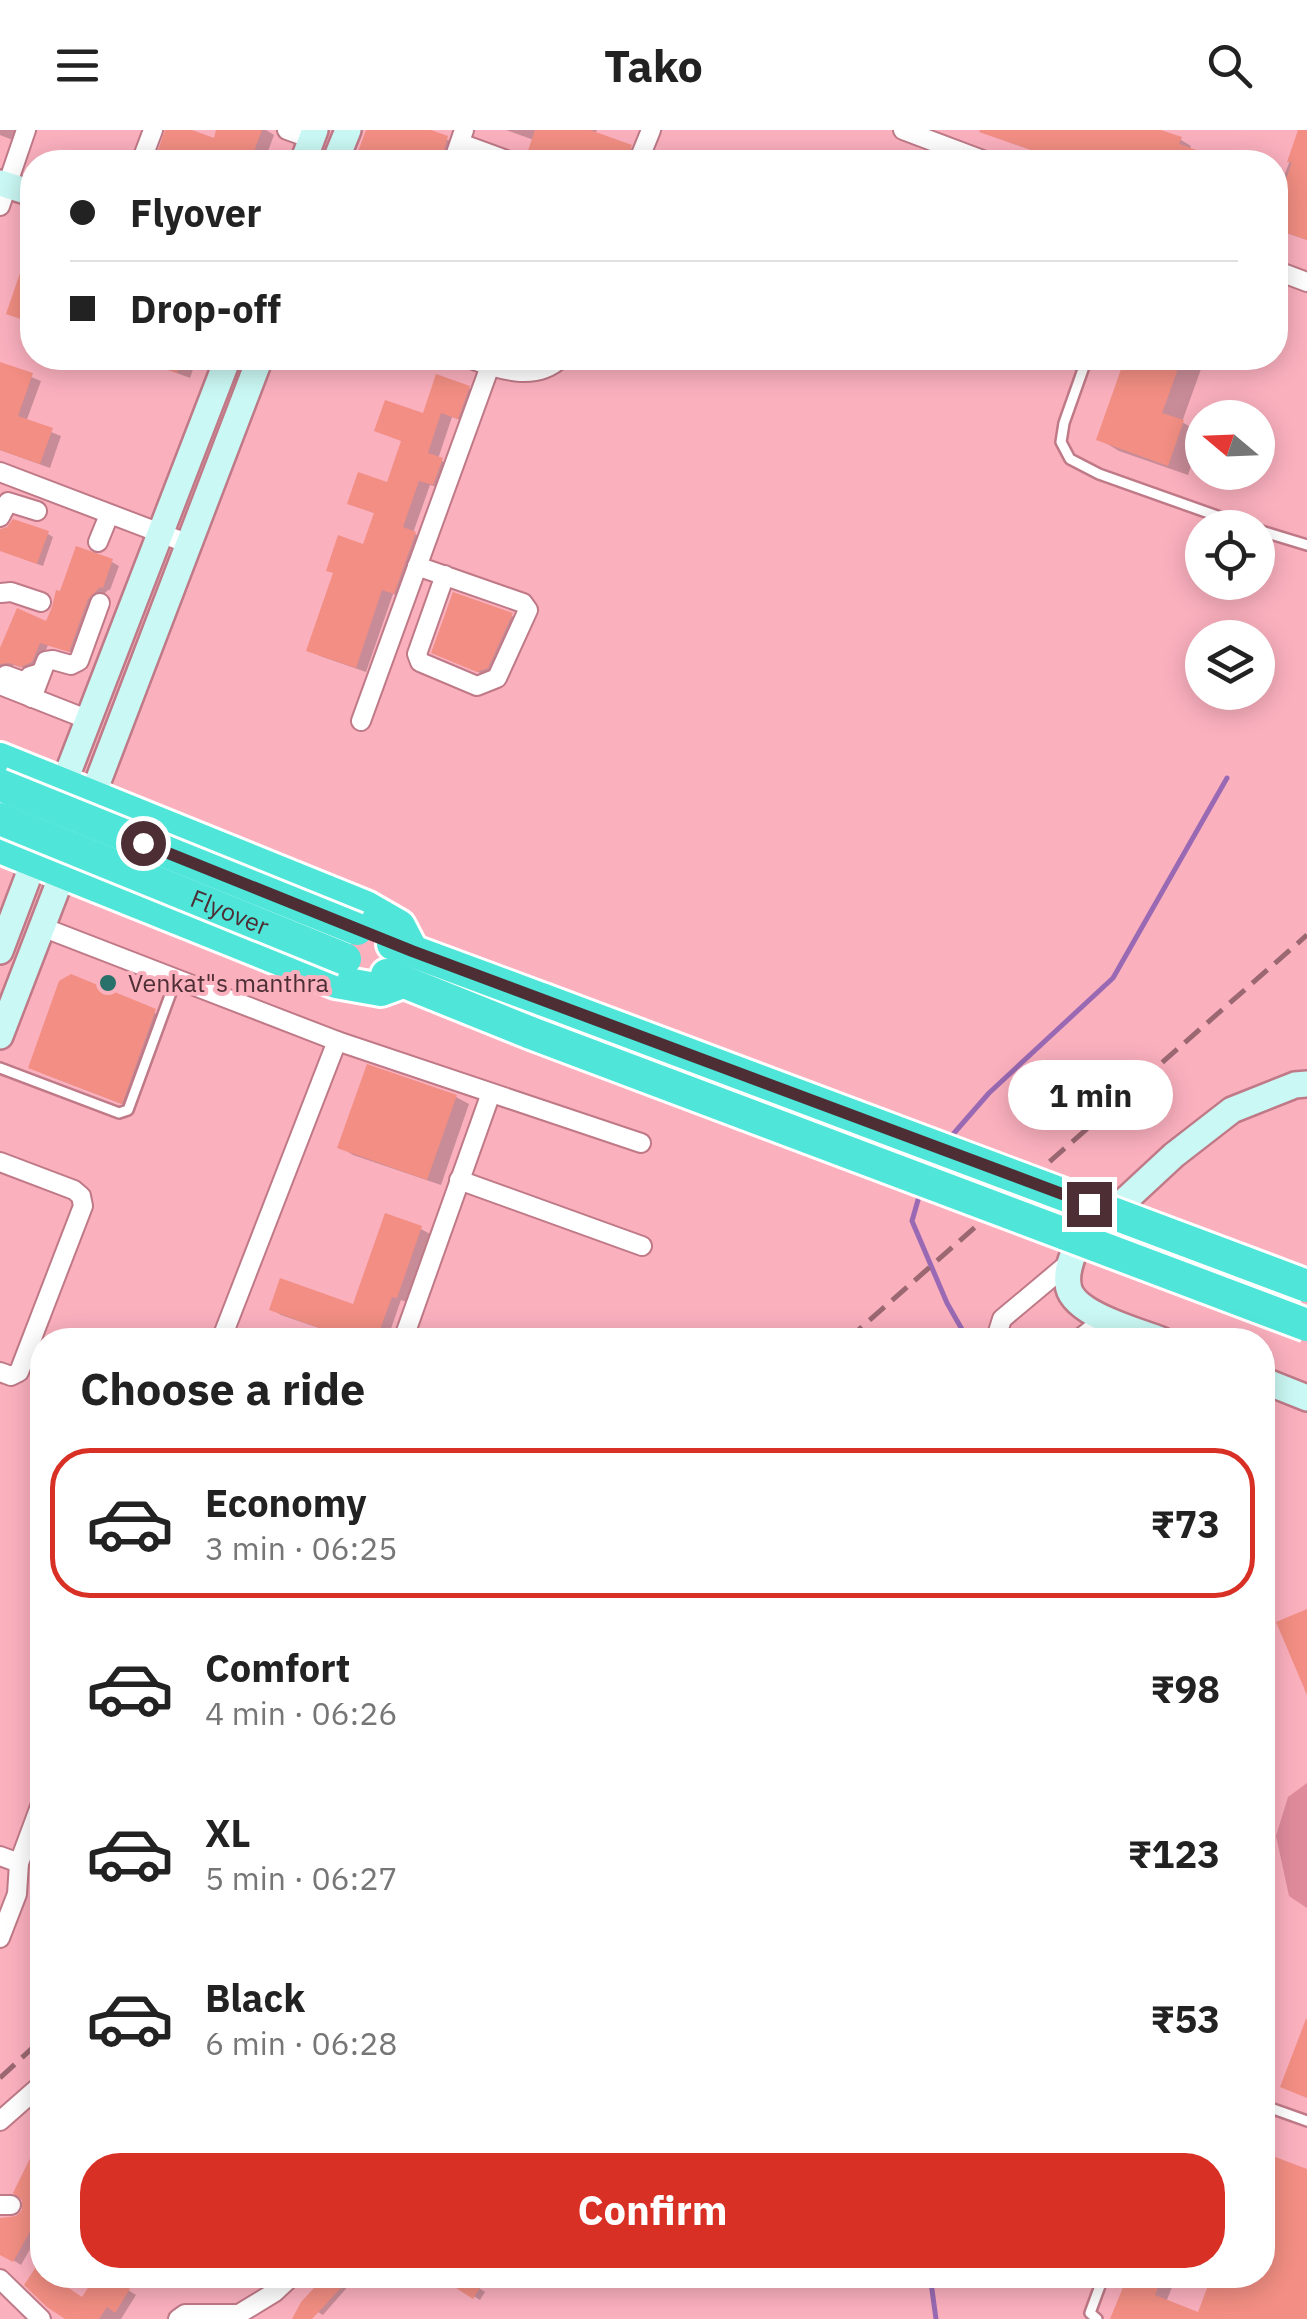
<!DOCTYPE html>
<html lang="en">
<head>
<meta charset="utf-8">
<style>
  :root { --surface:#fff; --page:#f6f6f6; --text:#222; --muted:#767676; --line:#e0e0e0; --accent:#d93025 }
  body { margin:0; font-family:"IBM Plex Sans",sans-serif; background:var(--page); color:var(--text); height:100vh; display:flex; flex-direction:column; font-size:38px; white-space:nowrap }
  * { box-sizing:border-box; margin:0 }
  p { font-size:32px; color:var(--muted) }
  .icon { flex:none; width:55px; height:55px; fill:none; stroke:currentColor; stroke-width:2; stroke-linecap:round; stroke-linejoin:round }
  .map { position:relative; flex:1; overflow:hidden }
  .sheet { position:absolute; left:30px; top:1198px; width:1245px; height:960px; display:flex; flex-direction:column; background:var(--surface); border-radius:40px; box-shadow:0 5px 25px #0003 }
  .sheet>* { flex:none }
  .top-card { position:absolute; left:20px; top:20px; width:1268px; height:220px; border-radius:40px; box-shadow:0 5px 25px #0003; display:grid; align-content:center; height:220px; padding:0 50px; background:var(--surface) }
  .needle { width:65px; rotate:289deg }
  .controls { position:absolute; left:1185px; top:270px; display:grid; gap:20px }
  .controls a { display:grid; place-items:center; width:90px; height:90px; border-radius:50%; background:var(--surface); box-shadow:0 5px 25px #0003; font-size:50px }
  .end { position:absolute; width:45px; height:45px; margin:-22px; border:12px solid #4c2e34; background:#fff; box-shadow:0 0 0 5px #fff }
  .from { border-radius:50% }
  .bubble { position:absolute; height:70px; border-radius:35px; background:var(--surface); box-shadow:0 5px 25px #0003; font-size:32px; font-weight:700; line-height:70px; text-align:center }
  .top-card b { display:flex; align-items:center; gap:35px; height:95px; font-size:38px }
  .top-card b+b { border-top:2px solid var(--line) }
  .top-card i { width:25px; height:25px; background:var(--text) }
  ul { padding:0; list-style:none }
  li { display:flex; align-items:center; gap:30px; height:150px; margin:0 20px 15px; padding:0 30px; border:5px solid transparent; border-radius:40px }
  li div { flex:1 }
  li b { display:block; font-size:38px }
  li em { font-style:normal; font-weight:700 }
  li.selected { border-color:var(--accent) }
  li>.icon { width:90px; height:90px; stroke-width:1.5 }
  h2 { padding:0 50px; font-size:45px; line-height:120px }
  .button { display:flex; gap:20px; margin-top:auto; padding:20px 50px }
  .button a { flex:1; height:115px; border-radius:40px; background:var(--accent); color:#fff; font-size:40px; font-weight:700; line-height:115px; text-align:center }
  header { display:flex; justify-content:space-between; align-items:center; height:130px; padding:0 50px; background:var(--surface); font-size:45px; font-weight:700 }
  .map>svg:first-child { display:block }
</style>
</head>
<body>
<header><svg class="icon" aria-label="menu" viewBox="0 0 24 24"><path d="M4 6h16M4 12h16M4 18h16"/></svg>Tako<svg class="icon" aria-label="search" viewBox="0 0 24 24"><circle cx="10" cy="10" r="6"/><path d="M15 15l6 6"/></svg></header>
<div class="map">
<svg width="1307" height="2189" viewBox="0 0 1307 2189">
  <rect width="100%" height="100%" fill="#fbb0be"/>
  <!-- green -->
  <polygon fill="#df8b9c" points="1307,1653 1307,1778 1289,1766 1276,1706 1288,1667"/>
  <!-- shadow -->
  <g fill="#0003">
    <polygon points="0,0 23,0 18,12 0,5"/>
    <polygon points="167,0 185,0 215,11 219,0 266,0 274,5 264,32 157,32"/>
    <polygon points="368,0 424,0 457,14 451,32 372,32 359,26"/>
    <polygon points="506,0 597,0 595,4 640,22 637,32 539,32 529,27 534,10"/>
    <polygon points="1004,0 1152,0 1181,10 1191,16 1189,20 1224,32 1068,32 1011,13 1001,8"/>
    <polygon points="1301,0 1307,0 1307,110 1275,99 1275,46 1283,49"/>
    <polygon points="136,228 197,228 190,248"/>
    <polygon points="1128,228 1205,228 1182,292 1202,304 1188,345 1119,321 1099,309"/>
    <polygon points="0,234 41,251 26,292 61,306 50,338 0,320"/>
    <polygon points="468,258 479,264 468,293 452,287 438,329 452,336 444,359 430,355 413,403 426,410 405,468 393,464 366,542 320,526 309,520 365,417 376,384 350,373 389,355 424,286"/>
    <polygon points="48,404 53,407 43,436 10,424"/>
    <polygon points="112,432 119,436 110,460 108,460 96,472 77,524 48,515 39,536 30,540 14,535 6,540 0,537 0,525 47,494 62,464"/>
    <polygon points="512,486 524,493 492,548 447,529"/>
    <polygon points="71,846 168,889 135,979 44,944 31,937"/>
    <polygon points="456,967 469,974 441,1055 353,1025 340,1017"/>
    <polygon points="421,1099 430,1104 406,1172 401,1170 387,1210 354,1210 281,1185 272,1179 355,1177"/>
    <polygon points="36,2023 42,2026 42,2098 21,2135 0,2122 0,2093 17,2089 25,2081"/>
    <polygon points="1307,2042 1307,2189 1113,2189 1131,2145 1177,2145 1166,2172 1199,2185 1215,2145 1262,2145"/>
    <polygon points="37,2140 84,2170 99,2145 103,2145 136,2165 121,2189 69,2189"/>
    <polygon points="338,2145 358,2145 323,2185 318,2182"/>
    <polygon points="454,2145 459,2145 485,2162 480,2170 450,2151"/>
  </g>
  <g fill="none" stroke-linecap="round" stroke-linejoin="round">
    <!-- stream -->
    <g stroke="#996ab3" stroke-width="5">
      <polyline points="948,1010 989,963 1113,848 1227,648"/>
      <polyline points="920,1063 912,1091 947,1173 968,1210"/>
      <polyline points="930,2145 936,2189"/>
    </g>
  </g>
  <!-- building -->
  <g fill="#f28e83">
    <polygon points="165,0 192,0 214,8 216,0 262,0 250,32 154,32"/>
    <polygon points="366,0 431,0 448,6 441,32 372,32 356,27"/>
    <polygon points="535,0 590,0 632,15 626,32 524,32"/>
    <polygon points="980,0 1161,0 1182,7 1179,14 1226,30 1226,32 1066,32 979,2"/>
    <polygon points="1298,0 1307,0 1307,110 1275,99 1275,82 1292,32 1287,32"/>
    <polygon points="30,114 32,114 32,193 6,184"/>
    <polygon points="139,228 182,228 177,243 138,230"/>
    <polygon points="1125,228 1182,228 1162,283 1184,290 1168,336 1096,310"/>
    <polygon points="0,232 33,243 18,286 53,298 40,334 0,320"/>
    <polygon points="436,244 470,256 458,289 441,283 428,323 443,328 433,355 419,351 403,397 416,402 394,464 382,460 356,538 306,521 333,443 326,441 338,405 363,414 374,383 347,374 358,342 387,352 401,311 374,301 385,270 423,283"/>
    <polygon points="13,389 49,401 37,434 0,421 0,399 7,397"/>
    <polygon points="76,416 113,429 103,458 100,457 88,469 69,522 40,513 32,532 21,537 9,533 0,534 0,518 17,478 46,491 52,477 56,460 60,461"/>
    <polygon points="453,462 513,483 488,538 477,542 431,523"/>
    <polygon points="71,844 156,879 122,974 28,938 59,851"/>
    <polygon points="367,934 457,965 427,1050 337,1018"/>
    <polygon points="385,1083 422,1096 397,1168 392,1167 376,1210 354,1210 269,1180 280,1148 353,1174"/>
    <polygon points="1307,1479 1307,1565 1276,1492"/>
    <polygon points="1306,1889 1307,1889 1307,1968 1280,1957"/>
    <polygon points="42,2004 42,2080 13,2132 0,2125 0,2088 16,2086 22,2080 22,2070 13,2063"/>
    <polygon points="1262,2022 1307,2039 1307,2189 1110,2189 1128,2145 1163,2145 1155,2165 1198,2182 1212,2145 1262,2145"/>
    <polygon points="36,2137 42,2141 42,2145 49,2145 82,2167 96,2145 108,2145 130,2159 115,2183 107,2177 99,2189 65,2189 47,2177 24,2155"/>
    <polygon points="326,2145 353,2145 312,2189 292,2189 301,2172"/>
    <polygon points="436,2145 463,2145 481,2156 473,2169"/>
  </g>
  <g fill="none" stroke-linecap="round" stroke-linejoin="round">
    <defs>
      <g id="lane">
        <polyline points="1087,228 1064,293 1061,312 1070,329 1099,344 1251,398"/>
        <polyline points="1258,400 1307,415"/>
        <polyline points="0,938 119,983 128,980 176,849"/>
        <polyline points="1262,1975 1307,1991"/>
        <polyline points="1097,2189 1090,2183 1104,2145"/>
      </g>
      <g id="street">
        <polyline points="287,0 312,9"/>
        <polyline points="903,0 988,32"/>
        <polyline points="460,13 512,32"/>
        <polyline points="141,32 153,0"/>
        <polyline points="453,32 464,0"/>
        <polyline points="638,32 651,0"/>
        <polyline points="0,76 26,0"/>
        <polyline points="1275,140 1307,152"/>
        <path d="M468,228C497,239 535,253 561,228"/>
        <polyline points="0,342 189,414"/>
        <polyline points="0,387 8,372 37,381"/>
        <polyline points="98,412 109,385"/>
        <polyline points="417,436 523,473 528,480 497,548 477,556 420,532 417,524 445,445"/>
        <polyline points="1,463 11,462 41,472"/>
        <polyline points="6,545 25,552 30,546 40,543"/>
        <polyline points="0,555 89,590"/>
        <polyline points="32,568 46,531 53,530 71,535 79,531 100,473"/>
        <polyline points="361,591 490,236"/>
        <polyline points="42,797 337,911 221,1210"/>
        <polyline points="337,911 641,1013"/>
        <polyline points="0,1032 74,1060 81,1066 83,1076 19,1242 11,1246 0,1242"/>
        <polyline points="459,1050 642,1116"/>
        <polyline points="403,1210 491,963"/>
        <polyline points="989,1210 997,1205 1002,1189 1070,1132"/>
        <polyline points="1078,1210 1106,1188"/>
        <polyline points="0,1726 19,1733 42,1671"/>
        <polyline points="0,1808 17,1764 19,1733"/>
        <polyline points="0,1991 42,1954"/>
        <polyline points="0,2075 11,2075"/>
        <polyline points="0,2149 41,2189"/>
        <polyline points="178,2189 185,2184 239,2184 275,2162 293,2145"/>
      </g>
      <g id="secondary">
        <polyline points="303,32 315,0"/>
        <polyline points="335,32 348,0"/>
        <polyline points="0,53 32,63"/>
        <polyline points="57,671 228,228"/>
        <polyline points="87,680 260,228"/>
        <polyline points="0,821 39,718"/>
        <polyline points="0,906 69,727"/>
        <path d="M1161,1210C1136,1200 1070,1184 1068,1154C1066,1141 1072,1127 1077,1115L1174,1025L1232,980L1295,955L1307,954"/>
        <polyline points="1262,1250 1307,1268"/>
      </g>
      <g id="highway">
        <polyline points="0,629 366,777 399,796 412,821"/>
        <polyline points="0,717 336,852 381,860 403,852"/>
        <polyline points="393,814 544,870"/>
        <polyline points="387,845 531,903"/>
      </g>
    </defs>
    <!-- lane casing -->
    <use href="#lane" stroke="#bf7987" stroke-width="14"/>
    <!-- street casing -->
    <use href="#street" stroke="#bf7987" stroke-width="22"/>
    <!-- secondary casing -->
    <use href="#secondary" stroke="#bf7987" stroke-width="30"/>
    <!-- highway casing -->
    <use href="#highway" stroke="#fff" stroke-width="38"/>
    <!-- lane -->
    <use href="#lane" stroke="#fff" stroke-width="9"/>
    <!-- street -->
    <use href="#street" stroke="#fff" stroke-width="18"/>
    <!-- secondary -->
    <use href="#secondary" stroke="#caf8f4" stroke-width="25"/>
    <!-- highway -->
    <use href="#highway" stroke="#4fe6d9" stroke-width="32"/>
    <!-- rail -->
    <g stroke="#9b6872" stroke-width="5" stroke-dasharray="20 10" stroke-linecap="butt">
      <polyline points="847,1210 1307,805"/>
      <polyline points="0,1948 42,1909"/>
    </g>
    <defs>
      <g id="highway-bridge">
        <polyline points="0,655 357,799"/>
        <path id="s1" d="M0,689L345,829"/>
        <polyline points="544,870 1307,1156"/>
        <polyline points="531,903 1307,1195"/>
      </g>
    </defs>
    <!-- highway-bridge casing -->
    <use href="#highway-bridge" stroke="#fff" stroke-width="38" stroke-linecap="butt"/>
    <!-- highway-bridge -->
    <use href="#highway-bridge" stroke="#4fe6d9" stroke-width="32"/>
  </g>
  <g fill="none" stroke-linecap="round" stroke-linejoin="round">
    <!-- route -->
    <polyline stroke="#4c2e34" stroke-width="12" points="143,713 412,821 1089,1074"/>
  </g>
  <!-- markers -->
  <circle fill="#28706a" stroke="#fbb0be" stroke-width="4" cx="108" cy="853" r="10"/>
  <g text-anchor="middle" stroke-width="8" stroke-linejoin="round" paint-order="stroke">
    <!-- street labels -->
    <g font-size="25" fill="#4c2e34" stroke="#fbb0be">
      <text dy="9" stroke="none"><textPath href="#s1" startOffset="248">Flyover</textPath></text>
    </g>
    <!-- poi labels -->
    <g font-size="25" fill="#4c2e34" stroke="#fbb0be" text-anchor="start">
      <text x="128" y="862">Venkat"s manthra</text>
    </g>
  </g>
</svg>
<div class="controls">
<a><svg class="needle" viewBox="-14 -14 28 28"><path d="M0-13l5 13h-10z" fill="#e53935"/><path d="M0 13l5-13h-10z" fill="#767676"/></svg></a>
<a><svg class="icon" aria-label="locate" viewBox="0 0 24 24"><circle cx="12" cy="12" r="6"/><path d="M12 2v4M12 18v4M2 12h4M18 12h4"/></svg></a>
<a><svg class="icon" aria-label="layers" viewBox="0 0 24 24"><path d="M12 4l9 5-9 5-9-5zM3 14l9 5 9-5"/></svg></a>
</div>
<i class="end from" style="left:143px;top:713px"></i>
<i class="end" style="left:1089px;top:1074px"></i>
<div class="bubble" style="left:1008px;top:930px;width:165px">1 min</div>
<div class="top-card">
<b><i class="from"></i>Flyover</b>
<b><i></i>Drop-off</b>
</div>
<section class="sheet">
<h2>Choose a ride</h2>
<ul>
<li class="selected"><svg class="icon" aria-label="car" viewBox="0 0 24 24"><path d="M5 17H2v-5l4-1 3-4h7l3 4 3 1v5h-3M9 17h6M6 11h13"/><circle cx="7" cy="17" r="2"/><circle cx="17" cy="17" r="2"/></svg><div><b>Economy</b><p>3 min · 06:25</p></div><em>₹73</em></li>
<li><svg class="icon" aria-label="car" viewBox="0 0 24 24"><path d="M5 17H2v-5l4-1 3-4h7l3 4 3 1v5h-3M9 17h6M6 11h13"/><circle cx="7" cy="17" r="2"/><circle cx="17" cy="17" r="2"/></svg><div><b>Comfort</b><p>4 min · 06:26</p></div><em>₹98</em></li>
<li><svg class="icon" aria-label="car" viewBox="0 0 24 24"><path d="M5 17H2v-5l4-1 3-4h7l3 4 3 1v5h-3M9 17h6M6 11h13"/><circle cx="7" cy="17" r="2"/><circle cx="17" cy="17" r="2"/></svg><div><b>XL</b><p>5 min · 06:27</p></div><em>₹123</em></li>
<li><svg class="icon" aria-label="car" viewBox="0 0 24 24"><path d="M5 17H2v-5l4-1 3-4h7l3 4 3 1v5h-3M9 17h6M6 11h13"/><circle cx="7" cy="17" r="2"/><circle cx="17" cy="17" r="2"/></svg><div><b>Black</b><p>6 min · 06:28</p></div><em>₹53</em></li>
</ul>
<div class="button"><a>Confirm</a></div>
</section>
</div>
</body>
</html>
